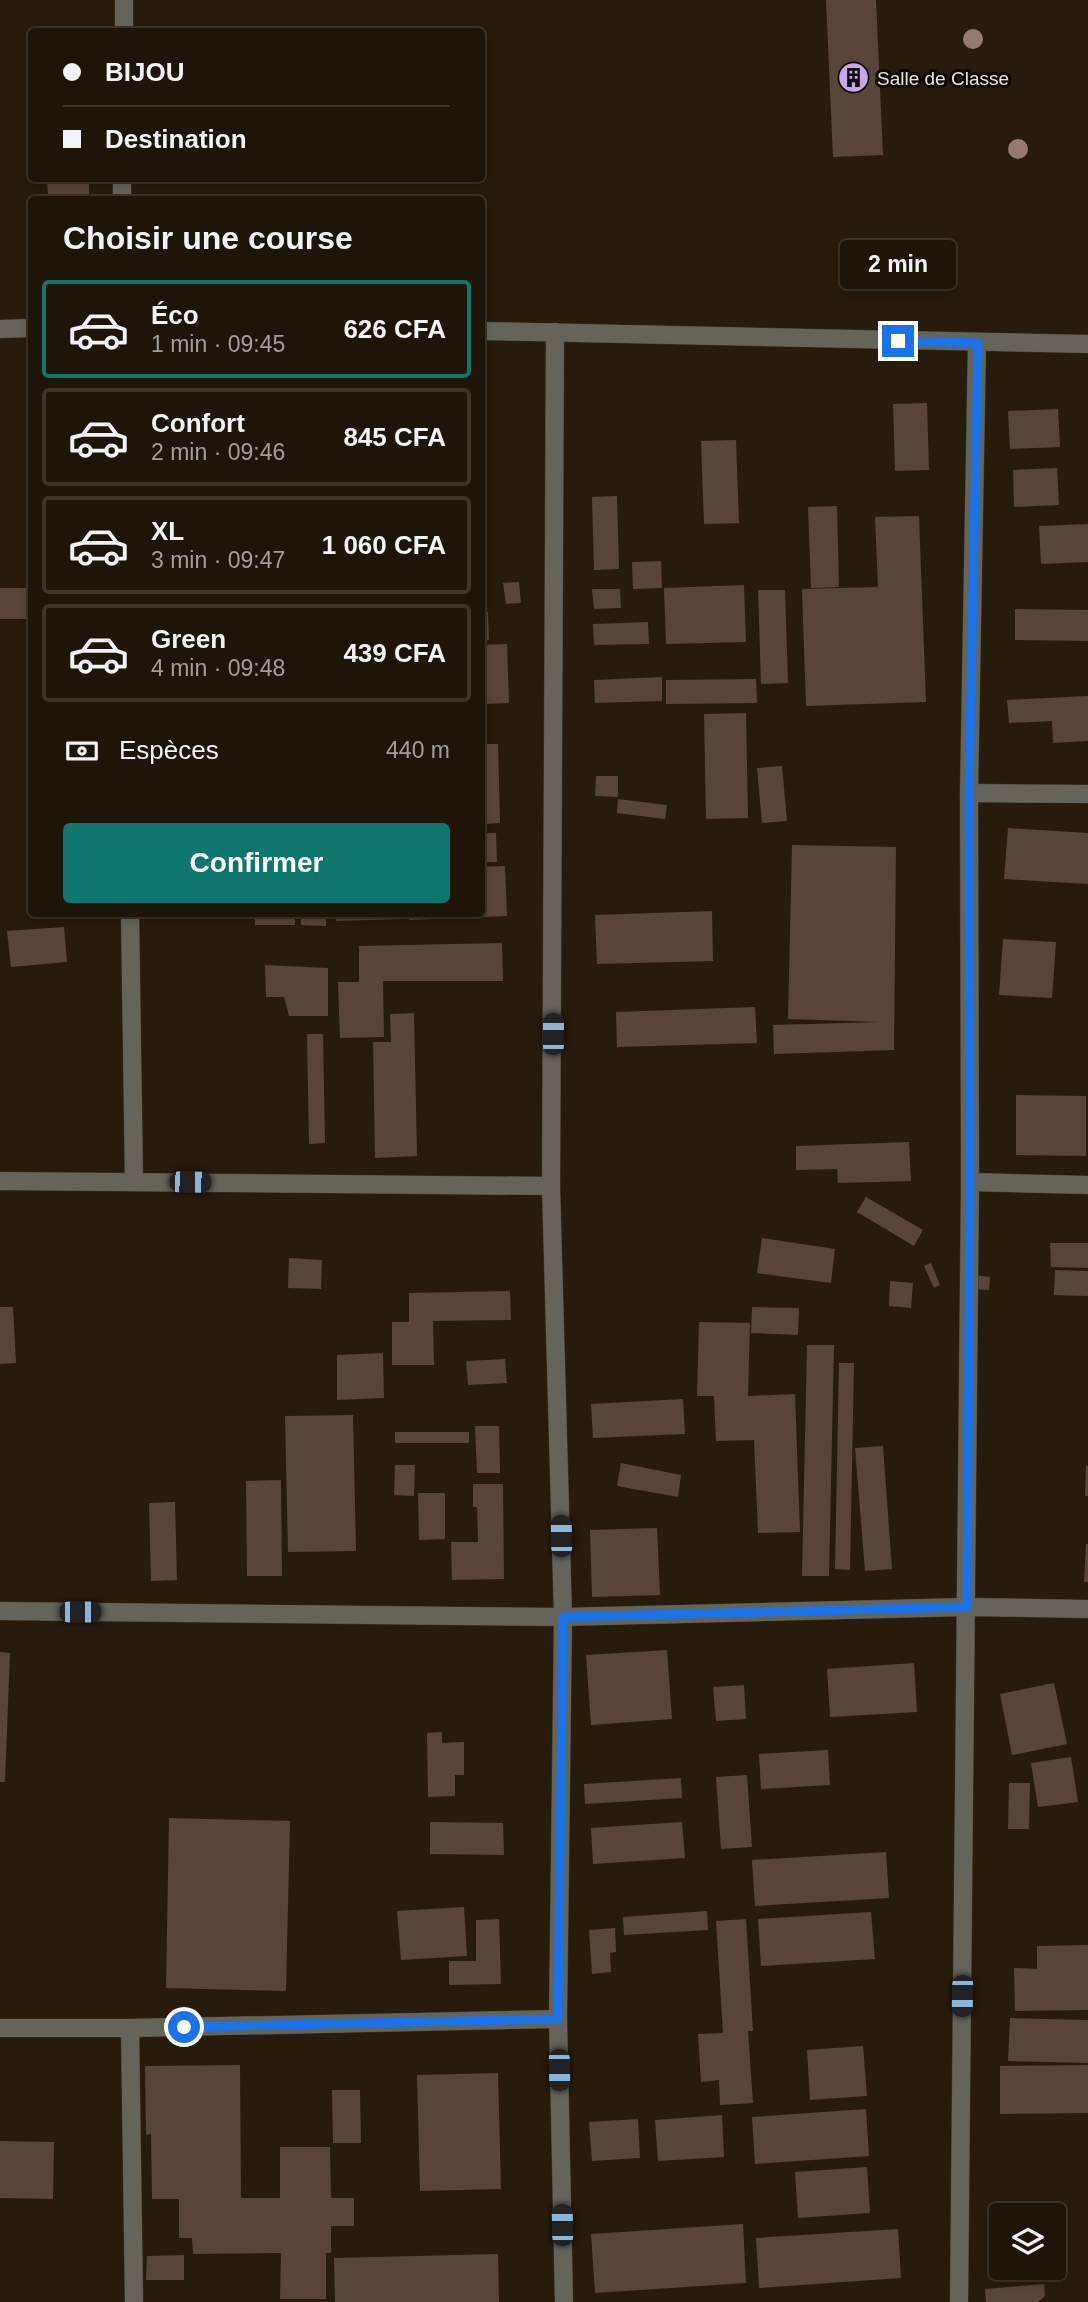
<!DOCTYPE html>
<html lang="fr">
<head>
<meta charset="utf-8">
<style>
  :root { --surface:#1d1508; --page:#251e12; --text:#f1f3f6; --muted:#a09f9c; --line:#3b3429; --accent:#0f766e }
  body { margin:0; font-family:Helvetica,sans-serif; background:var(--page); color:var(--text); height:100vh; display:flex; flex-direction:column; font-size:26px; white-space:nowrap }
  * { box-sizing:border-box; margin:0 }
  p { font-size:23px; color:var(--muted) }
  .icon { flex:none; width:38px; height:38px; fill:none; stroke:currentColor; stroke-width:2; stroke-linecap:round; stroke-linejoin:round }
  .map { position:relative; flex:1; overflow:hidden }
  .sheet { position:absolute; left:28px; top:196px; width:457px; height:721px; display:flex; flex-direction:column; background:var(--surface); border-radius:7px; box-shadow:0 4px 10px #0003,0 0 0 2px var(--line) }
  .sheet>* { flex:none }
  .top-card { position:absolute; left:28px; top:28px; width:457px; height:154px; border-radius:7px; box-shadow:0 4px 10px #0003,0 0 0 2px var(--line); display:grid; align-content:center; height:154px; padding:0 35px; background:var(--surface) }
  .buttons { position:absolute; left:989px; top:2203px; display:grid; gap:14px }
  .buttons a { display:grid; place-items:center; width:77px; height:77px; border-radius:7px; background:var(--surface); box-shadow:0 4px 10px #0003,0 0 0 2px var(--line); font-size:35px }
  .end { position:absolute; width:32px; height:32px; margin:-16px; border:9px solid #1a73e8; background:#fff; box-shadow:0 0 0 4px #fff }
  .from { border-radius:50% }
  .bubble { position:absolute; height:49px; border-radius:7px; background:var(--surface); box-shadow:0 4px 10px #0003,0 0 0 2px var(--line); font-size:23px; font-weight:800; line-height:49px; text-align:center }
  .car { position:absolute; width:21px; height:42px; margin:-21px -10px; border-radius:9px; box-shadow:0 0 5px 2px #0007; background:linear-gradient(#222 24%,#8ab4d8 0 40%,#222 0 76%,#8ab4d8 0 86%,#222 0) }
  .top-card b { display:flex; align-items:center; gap:24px; height:66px; font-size:26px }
  .top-card b+b { border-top:2px solid var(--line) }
  .top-card i { width:18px; height:18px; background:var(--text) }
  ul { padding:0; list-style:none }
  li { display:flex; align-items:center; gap:21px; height:98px; margin:0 14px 10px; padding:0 21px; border:4px solid var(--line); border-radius:7px }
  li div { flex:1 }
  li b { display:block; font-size:26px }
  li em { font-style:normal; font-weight:800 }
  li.on { border-color:var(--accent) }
  li>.icon { width:63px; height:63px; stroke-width:1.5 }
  h2 { padding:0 35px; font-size:32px; line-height:84px }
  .pay { display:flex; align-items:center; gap:18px; height:77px; padding:0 35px; font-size:26px }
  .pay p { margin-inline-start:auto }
  .action { display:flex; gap:14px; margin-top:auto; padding:14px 35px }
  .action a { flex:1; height:80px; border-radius:7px; background:var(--accent); color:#fff; font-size:28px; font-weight:800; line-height:80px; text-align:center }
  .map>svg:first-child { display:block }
</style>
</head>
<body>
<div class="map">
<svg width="1088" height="2302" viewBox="0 0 1088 2302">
  <rect width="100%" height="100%" fill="#271c0b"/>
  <!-- building -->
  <g fill="#594439">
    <polygon points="826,0 876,0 883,155 833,157"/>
    <polygon points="47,178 89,178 89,194 48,195"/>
    <rect x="28" y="399" width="4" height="31"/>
    <polygon points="927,403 929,470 895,471 893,404"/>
    <polygon points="1058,409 1060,447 1010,449 1008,411"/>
    <polygon points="736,440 739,523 704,524 701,441"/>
    <polygon points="1057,468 1059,505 1014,507 1013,470"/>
    <polygon points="617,496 619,569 594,570 592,497"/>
    <polygon points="837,506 839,587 811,588 808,507"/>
    <polygon points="919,516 926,702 806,706 802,589 878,587 875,517"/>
    <polygon points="1088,524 1088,562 1041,564 1039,526"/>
    <polygon points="661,561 662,588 633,589 632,562"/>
    <polygon points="519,582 521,603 506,604 503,583"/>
    <polygon points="744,585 746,642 666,644 664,588"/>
    <rect x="0" y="588" width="32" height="31"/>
    <polygon points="592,589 620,589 621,608 594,609"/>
    <polygon points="758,590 785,590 788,683 761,684"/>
    <polygon points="1015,609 1088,610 1088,641 1015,640"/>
    <polygon points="481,612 488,612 489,640 481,640"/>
    <polygon points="648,622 649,644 594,645 593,624"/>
    <polygon points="507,644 509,703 481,704 481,645"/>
    <polygon points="662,677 662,701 595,703 594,680"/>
    <polygon points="756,679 757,703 666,704 666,680"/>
    <polygon points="1088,696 1088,741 1053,743 1052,721 1009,723 1007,700"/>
    <polygon points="746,713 748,818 706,819 704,714"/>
    <polygon points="481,744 498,744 500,823 481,824"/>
    <polygon points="782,766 787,821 762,823 757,768"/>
    <polygon points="596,776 618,776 618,797 595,796"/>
    <polygon points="618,799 667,805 665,819 617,813"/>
    <polygon points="1008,828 1088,833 1088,884 1004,879"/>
    <polygon points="481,833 496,833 497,862 481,862"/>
    <polygon points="792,845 896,847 894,1050 774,1054 773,1025 881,1022 788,1019"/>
    <polygon points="505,866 507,916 409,920 409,914 481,914 481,867"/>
    <polygon points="712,911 713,961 597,964 595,915"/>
    <rect x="255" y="914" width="40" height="11"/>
    <polygon points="301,914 326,914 326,926 301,925"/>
    <polygon points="336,914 402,914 403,919 336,921"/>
    <polygon points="64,927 67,962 11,967 7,931"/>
    <polygon points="1003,939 1056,942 1052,998 999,995"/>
    <polygon points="502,943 503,981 383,981 384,1037 340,1038 338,982 359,982 359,946"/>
    <polygon points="265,965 328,968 328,1016 289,1016 284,997 266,997"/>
    <polygon points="755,1007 757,1043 617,1047 616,1012"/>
    <polygon points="414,1013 417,1156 375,1158 373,1042 391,1042 390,1014"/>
    <polygon points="307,1034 323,1034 325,1143 309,1144"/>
    <polygon points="1016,1095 1086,1096 1086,1156 1016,1155"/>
    <polygon points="909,1142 911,1181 838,1183 837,1169 796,1170 796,1146"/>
    <polygon points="866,1197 923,1230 914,1246 857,1212"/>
    <polygon points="762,1238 835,1249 831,1283 757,1273"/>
    <polygon points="1050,1243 1088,1243 1088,1268 1051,1267"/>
    <polygon points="289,1258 322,1260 321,1289 288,1288"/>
    <polygon points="931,1263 940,1285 934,1288 924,1266"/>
    <polygon points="1055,1270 1088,1271 1088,1296 1054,1295"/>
    <polygon points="974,1275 990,1277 989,1290 973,1289"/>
    <polygon points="890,1281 913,1283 911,1308 889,1306"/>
    <polygon points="510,1291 511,1320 433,1321 434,1365 392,1365 392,1322 409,1322 409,1293"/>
    <polygon points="0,1307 13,1307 16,1363 0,1364"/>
    <polygon points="752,1307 799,1308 798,1335 751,1333"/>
    <polygon points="699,1322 750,1323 748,1396 795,1394 800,1532 758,1533 754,1440 716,1441 714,1396 697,1396"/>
    <polygon points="807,1345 834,1345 829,1576 802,1576"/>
    <polygon points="383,1353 384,1398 337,1400 337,1355"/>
    <polygon points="505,1359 507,1383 468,1385 466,1361"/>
    <polygon points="839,1363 854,1363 850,1570 835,1569"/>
    <polygon points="683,1399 685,1434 593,1438 591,1404"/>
    <polygon points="353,1415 356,1551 288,1552 285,1416"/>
    <polygon points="475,1426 499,1426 500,1473 477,1473"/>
    <rect x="395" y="1432" width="74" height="11"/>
    <polygon points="883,1446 892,1569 865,1571 855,1448"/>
    <polygon points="621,1463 681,1475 678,1497 617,1486"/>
    <polygon points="395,1465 415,1465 414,1496 394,1495"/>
    <polygon points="1086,1466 1088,1466 1088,1496 1085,1496"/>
    <polygon points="281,1480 282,1576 247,1576 246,1481"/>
    <polygon points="473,1484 503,1484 504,1579 452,1580 451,1542 478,1542 477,1507 473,1507"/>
    <polygon points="418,1493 445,1493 445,1539 419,1540"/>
    <polygon points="175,1502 177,1580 151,1581 149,1503"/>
    <polygon points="657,1528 660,1595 592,1597 590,1530"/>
    <polygon points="1086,1544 1088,1544 1088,1582 1084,1582"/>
    <polygon points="667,1650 672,1719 591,1725 586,1655"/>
    <polygon points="0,1652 10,1653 5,1782 0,1782"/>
    <polygon points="914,1663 917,1712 830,1717 827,1669"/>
    <polygon points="1054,1683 1067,1744 1012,1755 1000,1694"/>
    <polygon points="744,1685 746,1719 716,1721 713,1687"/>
    <polygon points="442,1732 442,1743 464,1742 464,1775 455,1775 455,1796 428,1797 427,1733"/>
    <polygon points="828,1750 830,1785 761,1789 759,1754"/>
    <polygon points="1071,1757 1078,1802 1038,1807 1031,1763"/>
    <polygon points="747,1775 752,1847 721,1849 716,1777"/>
    <polygon points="681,1778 682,1798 585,1804 584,1784"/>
    <polygon points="1009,1783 1030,1783 1029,1829 1008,1829"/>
    <polygon points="169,1818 290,1821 286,1991 166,1988"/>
    <polygon points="430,1822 503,1823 504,1855 430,1854"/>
    <polygon points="682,1822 685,1858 593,1864 591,1828"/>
    <polygon points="886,1852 889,1898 755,1906 752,1860"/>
    <polygon points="464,1907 467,1956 401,1960 397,1911"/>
    <polygon points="707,1911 708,1930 624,1935 623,1917"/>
    <polygon points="871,1912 875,1959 761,1966 758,1919"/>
    <polygon points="499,1919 501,1984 449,1985 449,1961 476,1961 476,1920"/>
    <polygon points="746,1919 753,2031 748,2031 753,2103 720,2105 719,2080 701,2082 698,2034 723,2033 716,1921"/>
    <polygon points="615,1928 616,1952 610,1953 611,1972 592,1974 589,1930"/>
    <polygon points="1088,1945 1088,2010 1015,2011 1014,1968 1037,1969 1037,1946"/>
    <polygon points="1010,2018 1088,2020 1088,2063 1008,2061"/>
    <polygon points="863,2046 867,2096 810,2100 807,2050"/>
    <polygon points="240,2065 241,2198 280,2198 280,2147 330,2147 331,2198 354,2198 354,2226 331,2226 331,2253 326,2253 326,2299 280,2299 281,2253 193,2254 192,2238 179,2238 179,2199 152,2199 151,2134 146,2135 145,2066"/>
    <polygon points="1088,2065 1088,2113 1000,2114 1000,2066"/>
    <polygon points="498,2073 501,2189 420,2191 417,2075"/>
    <polygon points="332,2090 360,2090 361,2143 333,2143"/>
    <polygon points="866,2109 869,2156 755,2164 752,2117"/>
    <polygon points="722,2115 724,2157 658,2161 655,2120"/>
    <polygon points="638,2119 640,2158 592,2161 589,2122"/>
    <polygon points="0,2141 54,2142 53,2199 0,2198"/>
    <polygon points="867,2167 870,2213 798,2218 795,2172"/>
    <polygon points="743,2224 746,2283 595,2293 591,2234"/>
    <polygon points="898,2229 901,2278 759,2288 756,2238"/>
    <polygon points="498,2254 499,2302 335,2302 334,2258"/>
    <polygon points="184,2255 184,2280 146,2280 147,2256"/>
    <polygon points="1044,2284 1045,2296 1038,2302 986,2302 985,2289"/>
  </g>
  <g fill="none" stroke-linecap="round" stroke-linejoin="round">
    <defs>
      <g id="minor">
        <polyline points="124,32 124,0"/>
        <polyline points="122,200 122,178"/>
        <polyline points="0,329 32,328"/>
        <polyline points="481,331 1088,344"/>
        <polyline points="555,332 551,1186 563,1617 558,2019 564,2302"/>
        <polyline points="969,793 1088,794"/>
        <polyline points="130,914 134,1181"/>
        <polyline points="0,1181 551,1186"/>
        <polyline points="970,1182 1088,1185"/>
        <polyline points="0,1611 563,1617 967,1607 1088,1609"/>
        <polyline points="0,2028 130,2028 558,2019"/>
        <polyline points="130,2028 134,2302"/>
        <polyline points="959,2302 970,1182 969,793 977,343"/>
      </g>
    </defs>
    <!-- minor casing -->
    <use href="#minor" stroke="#423828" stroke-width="19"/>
    <!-- minor -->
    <use href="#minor" stroke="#64645a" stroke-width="18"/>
  </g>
  <!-- trees -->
  <g fill="#96796f">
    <circle cx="973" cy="39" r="10"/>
    <circle cx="1018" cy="149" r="10"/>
  </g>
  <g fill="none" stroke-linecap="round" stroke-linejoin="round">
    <!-- route -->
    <polyline stroke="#1a73e8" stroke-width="9" points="184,2027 558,2019 563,1617 967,1607 970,1182 969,793 978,343 898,341"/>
  </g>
  <!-- icons -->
  <defs>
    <symbol id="building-disc" viewBox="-11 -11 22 22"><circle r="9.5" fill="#c9a5ee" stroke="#0c0703"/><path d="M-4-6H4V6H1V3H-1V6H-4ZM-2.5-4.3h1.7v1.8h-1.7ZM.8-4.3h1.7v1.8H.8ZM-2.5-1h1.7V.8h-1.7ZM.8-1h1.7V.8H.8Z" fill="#111"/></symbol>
  </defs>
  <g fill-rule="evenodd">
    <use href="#building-disc" x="836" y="60" width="35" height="35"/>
  </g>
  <g text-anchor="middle" stroke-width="6" stroke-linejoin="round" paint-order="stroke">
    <!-- poi labels -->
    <g font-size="19" fill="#eae3d8" stroke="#0c0703" text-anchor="start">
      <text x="877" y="85">Salle de Classe</text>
    </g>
  </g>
</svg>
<div class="buttons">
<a><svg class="icon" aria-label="layers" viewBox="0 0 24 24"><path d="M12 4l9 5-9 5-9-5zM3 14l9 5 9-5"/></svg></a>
</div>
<i class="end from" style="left:184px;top:2027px"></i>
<i class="end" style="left:898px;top:341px"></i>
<div class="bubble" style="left:840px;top:240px;width:116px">2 min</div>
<i class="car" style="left:553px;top:1034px;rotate:0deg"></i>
<i class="car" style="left:190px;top:1182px;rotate:91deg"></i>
<i class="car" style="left:561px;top:1536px;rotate:359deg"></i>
<i class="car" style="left:80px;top:1612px;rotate:90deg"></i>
<i class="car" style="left:962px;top:1996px;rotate:181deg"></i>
<i class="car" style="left:559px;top:2070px;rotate:179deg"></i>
<i class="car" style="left:562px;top:2225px;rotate:359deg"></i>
<div class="top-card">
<b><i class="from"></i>BIJOU</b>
<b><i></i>Destination</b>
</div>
<section class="sheet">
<h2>Choisir une course</h2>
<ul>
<li class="on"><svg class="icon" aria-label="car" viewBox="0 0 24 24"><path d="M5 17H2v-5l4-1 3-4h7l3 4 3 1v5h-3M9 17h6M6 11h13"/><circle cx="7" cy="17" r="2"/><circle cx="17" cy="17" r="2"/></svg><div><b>Éco</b><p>1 min · 09:45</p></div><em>626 CFA</em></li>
<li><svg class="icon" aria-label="car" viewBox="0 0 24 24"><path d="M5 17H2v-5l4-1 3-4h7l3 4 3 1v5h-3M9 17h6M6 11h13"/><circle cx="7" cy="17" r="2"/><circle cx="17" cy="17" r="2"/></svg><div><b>Confort</b><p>2 min · 09:46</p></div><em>845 CFA</em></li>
<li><svg class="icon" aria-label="car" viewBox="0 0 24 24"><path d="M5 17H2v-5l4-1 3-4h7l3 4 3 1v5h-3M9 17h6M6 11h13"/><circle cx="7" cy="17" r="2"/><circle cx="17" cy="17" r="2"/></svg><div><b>XL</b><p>3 min · 09:47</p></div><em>1 060 CFA</em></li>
<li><svg class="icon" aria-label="car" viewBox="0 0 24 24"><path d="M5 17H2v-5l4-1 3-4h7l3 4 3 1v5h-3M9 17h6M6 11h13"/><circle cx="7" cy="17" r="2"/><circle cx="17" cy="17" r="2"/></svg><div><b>Green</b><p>4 min · 09:48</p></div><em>439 CFA</em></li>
</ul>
<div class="pay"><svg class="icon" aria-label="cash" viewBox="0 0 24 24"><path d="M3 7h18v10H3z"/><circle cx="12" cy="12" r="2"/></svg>Espèces<p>440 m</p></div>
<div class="action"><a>Confirmer</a></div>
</section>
</div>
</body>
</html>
